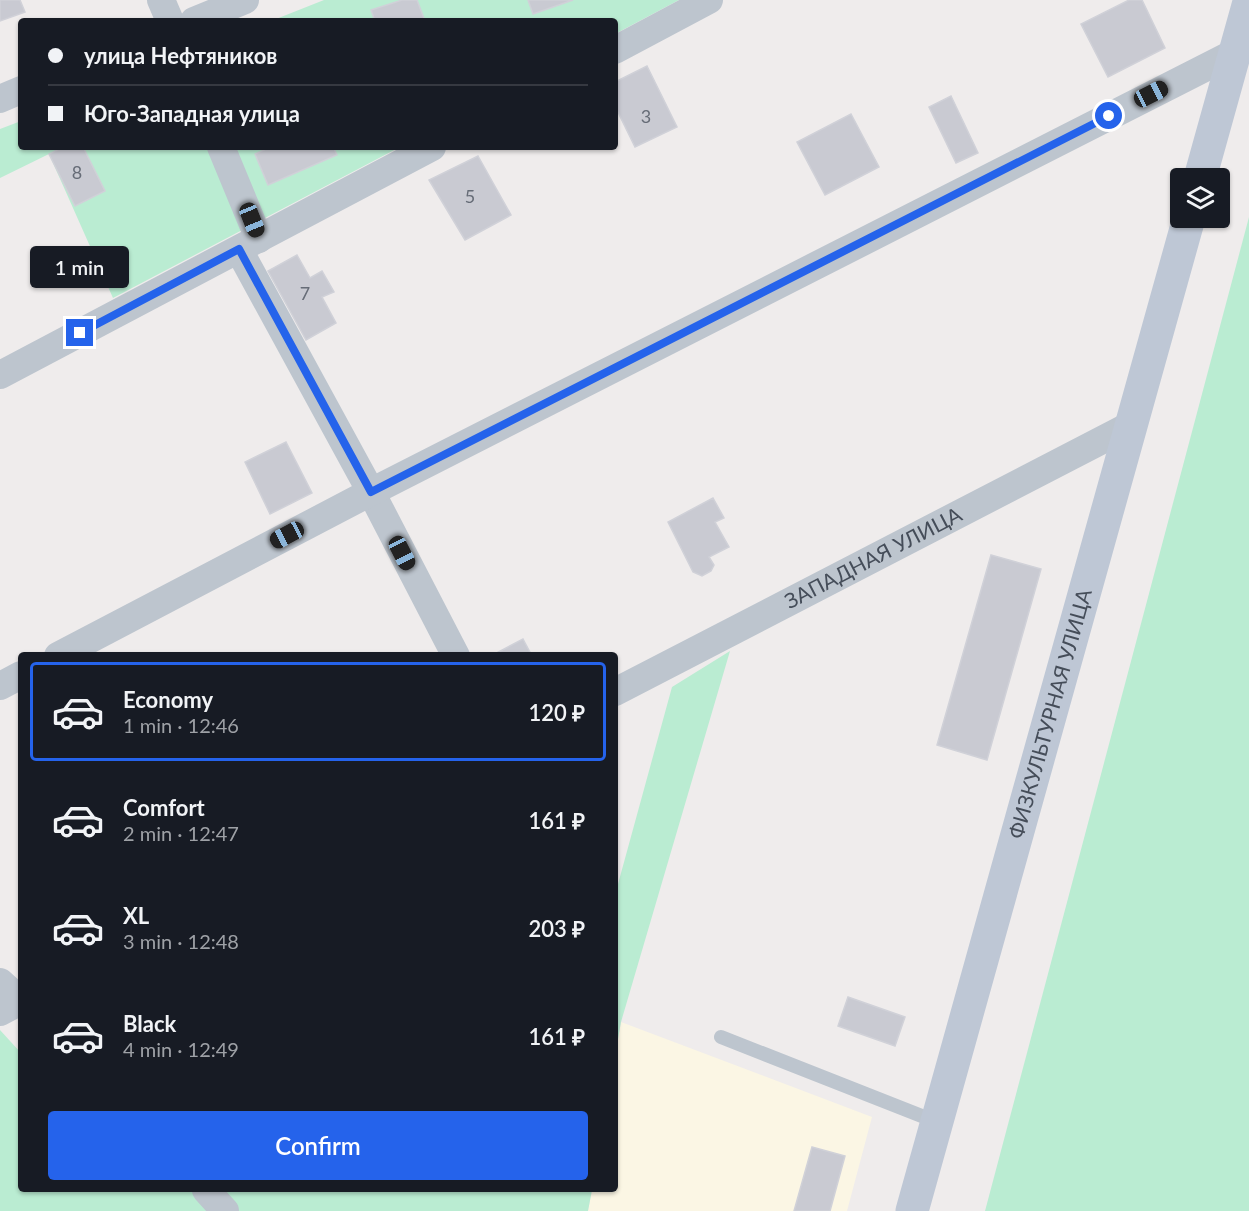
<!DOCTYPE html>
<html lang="en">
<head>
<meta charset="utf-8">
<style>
  :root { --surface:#171b24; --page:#242831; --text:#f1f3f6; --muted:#9ea1a6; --line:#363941; --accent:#2563eb }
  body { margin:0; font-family:Lato,sans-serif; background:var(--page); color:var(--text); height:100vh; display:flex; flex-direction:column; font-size:22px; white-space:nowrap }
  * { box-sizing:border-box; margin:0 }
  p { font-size:20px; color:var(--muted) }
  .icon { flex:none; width:33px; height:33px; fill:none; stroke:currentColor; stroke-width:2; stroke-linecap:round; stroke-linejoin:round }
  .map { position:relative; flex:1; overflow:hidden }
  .panel { position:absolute; left:18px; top:652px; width:600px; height:540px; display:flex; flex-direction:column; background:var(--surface); border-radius:6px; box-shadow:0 2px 4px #0004 }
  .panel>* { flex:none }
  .banner { position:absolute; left:18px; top:18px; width:600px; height:132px; border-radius:6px; box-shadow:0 2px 4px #0004; display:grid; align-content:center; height:132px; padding:0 30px; background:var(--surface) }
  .buttons { position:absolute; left:1170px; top:168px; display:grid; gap:12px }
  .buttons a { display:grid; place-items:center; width:60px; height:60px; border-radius:6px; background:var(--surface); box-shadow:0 2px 4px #0004; font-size:30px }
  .end { position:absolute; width:27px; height:27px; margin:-14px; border:8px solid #2563eb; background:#fff; box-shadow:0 0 0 3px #fff }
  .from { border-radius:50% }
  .bubble { position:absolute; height:42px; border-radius:6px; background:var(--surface); box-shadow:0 2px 4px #0004; font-size:20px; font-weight:600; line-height:42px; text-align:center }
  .car { position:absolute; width:18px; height:36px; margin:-18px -9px; border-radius:8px; box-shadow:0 0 4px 2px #0007; background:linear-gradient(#222 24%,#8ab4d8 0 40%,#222 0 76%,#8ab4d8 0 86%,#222 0) }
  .banner b { display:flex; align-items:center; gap:21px; height:57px; font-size:22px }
  .banner b+b { border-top:2px solid var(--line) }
  .banner i { width:15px; height:15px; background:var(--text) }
  ul { padding:10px 0 0; list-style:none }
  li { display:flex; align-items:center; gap:18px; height:99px; margin:0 12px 9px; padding:0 18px; border:3px solid transparent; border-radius:6px }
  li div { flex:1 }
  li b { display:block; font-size:22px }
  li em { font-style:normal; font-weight:600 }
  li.selected { border-color:var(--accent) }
  li>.icon { width:54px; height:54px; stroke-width:1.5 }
  .action { display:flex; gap:12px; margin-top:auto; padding:12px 30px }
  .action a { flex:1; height:69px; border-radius:6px; background:var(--accent); color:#fff; font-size:24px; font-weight:600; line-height:69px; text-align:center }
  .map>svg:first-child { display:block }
</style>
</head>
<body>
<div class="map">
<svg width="1249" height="1211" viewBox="0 0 1249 1211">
  <rect width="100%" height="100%" fill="#efecec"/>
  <!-- commercial -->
  <polygon fill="#fbf6e4" points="621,1022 872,1117 847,1211 588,1211 592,1190 615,1190 615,1056"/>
  <!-- green -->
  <g fill="#baecd2">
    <polygon points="324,0 679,0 615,34 615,21 271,21"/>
    <polygon points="21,121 21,147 400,147 113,298 49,154 0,178 0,129"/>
    <polygon points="1249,217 1249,1211 985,1211"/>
    <polygon points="730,651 621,1022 615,1056 615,895 672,687"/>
    <polygon points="0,1030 21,1053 21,1190 592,1190 588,1211 0,1211"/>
  </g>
  <!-- building -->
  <g fill="#c9cad2" stroke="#d0d1d8" stroke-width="1.5">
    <polygon points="0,0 20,0 25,12 0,21"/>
    <polygon points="402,0 417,0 425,21 375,21 371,10"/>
    <polygon points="528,0 573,0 533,14"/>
    <polygon points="1129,0 1142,0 1165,48 1108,77 1081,24"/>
    <polygon points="647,66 677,127 635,147 615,106 615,82"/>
    <polygon points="951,96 978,153 956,163 929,107"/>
    <polygon points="851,114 879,167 825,195 797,142"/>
    <polygon points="63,147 83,147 105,191 75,206 49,154"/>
    <polygon points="270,147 333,147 337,155 268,185 255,154"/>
    <polygon points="478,156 511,215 465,240 429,180"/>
    <polygon points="297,255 310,278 322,271 334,292 322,297 336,323 306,340 268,271"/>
    <polygon points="286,442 312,493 270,514 245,462"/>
    <polygon points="713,498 724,518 715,522 729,547 709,557 714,565 711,571 702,576 693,572 668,522"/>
    <polygon points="991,555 1041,569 987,760 937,745"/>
    <polygon points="523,639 532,656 491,656"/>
    <polygon points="848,997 905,1017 895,1046 838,1026"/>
    <polygon points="812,1147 845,1156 830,1211 794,1211"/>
  </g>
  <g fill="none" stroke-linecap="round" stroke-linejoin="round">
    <!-- lane -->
    <polyline stroke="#bdc5ce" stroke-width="14" points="721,1037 937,1122"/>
    <!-- street -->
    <g stroke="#bdc5ce" stroke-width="28">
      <polyline points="161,0 170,21"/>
      <polyline points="194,21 245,0"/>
      <polyline points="615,50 709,0"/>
      <polyline points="0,99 21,90"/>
      <polyline points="221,147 259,239"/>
      <polyline points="239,250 371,492 456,656"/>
      <polyline points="0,375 432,147"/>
      <polyline points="58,656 371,492 1236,52"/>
      <polyline points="0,686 21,675"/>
      <path id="s1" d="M615,692L1131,425"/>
      <polyline points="0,982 21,1001 0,1012"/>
      <polyline points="206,1190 225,1211"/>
    </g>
    <!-- secondary -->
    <g stroke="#bec7d5" stroke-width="33">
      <polyline points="1200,178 1249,2"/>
      <path id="s2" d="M912,1211L1189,218"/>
    </g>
  </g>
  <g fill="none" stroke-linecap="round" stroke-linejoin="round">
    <!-- route -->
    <polyline stroke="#2563eb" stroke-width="8" points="80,333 239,249 371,492 1109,116"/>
  </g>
  <g text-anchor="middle" stroke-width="6" stroke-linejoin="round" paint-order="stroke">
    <!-- number labels -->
    <g font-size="18" fill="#666c77">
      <text x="646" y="123">3</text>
      <text x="77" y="179">8</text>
      <text x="470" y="203">5</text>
      <text x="305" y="300">7</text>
    </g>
    <!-- street labels -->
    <g font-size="21" fill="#454d59" stroke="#fff">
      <text dy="7" stroke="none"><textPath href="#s1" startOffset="291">ЗАПАДНАЯ УЛИЦА</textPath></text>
      <text dy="7" stroke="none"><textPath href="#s2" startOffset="516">ФИЗКУЛЬТУРНАЯ УЛИЦА</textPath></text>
    </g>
  </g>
</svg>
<div class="buttons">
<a><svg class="icon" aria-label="layers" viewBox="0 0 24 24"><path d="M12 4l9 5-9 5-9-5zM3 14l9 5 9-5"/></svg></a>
</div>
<i class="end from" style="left:1109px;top:116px"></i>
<i class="end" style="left:80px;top:333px"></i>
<div class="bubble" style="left:30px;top:246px;width:99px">1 min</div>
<i class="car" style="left:1151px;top:94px;rotate:63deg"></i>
<i class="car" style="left:252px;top:220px;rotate:158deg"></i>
<i class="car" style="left:287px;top:535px;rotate:242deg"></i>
<i class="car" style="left:402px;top:553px;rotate:153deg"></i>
<div class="banner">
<b><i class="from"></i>улица Нефтяников</b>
<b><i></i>Юго-Западная улица</b>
</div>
<section class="panel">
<ul>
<li class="selected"><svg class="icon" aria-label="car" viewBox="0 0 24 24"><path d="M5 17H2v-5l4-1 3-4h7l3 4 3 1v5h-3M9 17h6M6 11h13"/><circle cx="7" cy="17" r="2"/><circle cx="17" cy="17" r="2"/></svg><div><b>Economy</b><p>1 min · 12:46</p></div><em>120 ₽</em></li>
<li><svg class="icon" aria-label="car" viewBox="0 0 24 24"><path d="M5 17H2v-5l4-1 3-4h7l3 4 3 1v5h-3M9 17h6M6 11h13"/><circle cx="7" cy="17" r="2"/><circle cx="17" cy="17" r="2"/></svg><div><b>Comfort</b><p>2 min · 12:47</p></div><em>161 ₽</em></li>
<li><svg class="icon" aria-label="car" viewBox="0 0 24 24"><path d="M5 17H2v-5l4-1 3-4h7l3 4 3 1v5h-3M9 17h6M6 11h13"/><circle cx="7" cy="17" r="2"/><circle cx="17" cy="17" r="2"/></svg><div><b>XL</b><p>3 min · 12:48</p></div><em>203 ₽</em></li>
<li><svg class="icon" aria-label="car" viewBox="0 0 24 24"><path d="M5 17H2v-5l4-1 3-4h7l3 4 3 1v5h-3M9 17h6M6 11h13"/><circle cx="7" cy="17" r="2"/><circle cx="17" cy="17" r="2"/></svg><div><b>Black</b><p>4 min · 12:49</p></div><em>161 ₽</em></li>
</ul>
<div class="action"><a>Confirm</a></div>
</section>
</div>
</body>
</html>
